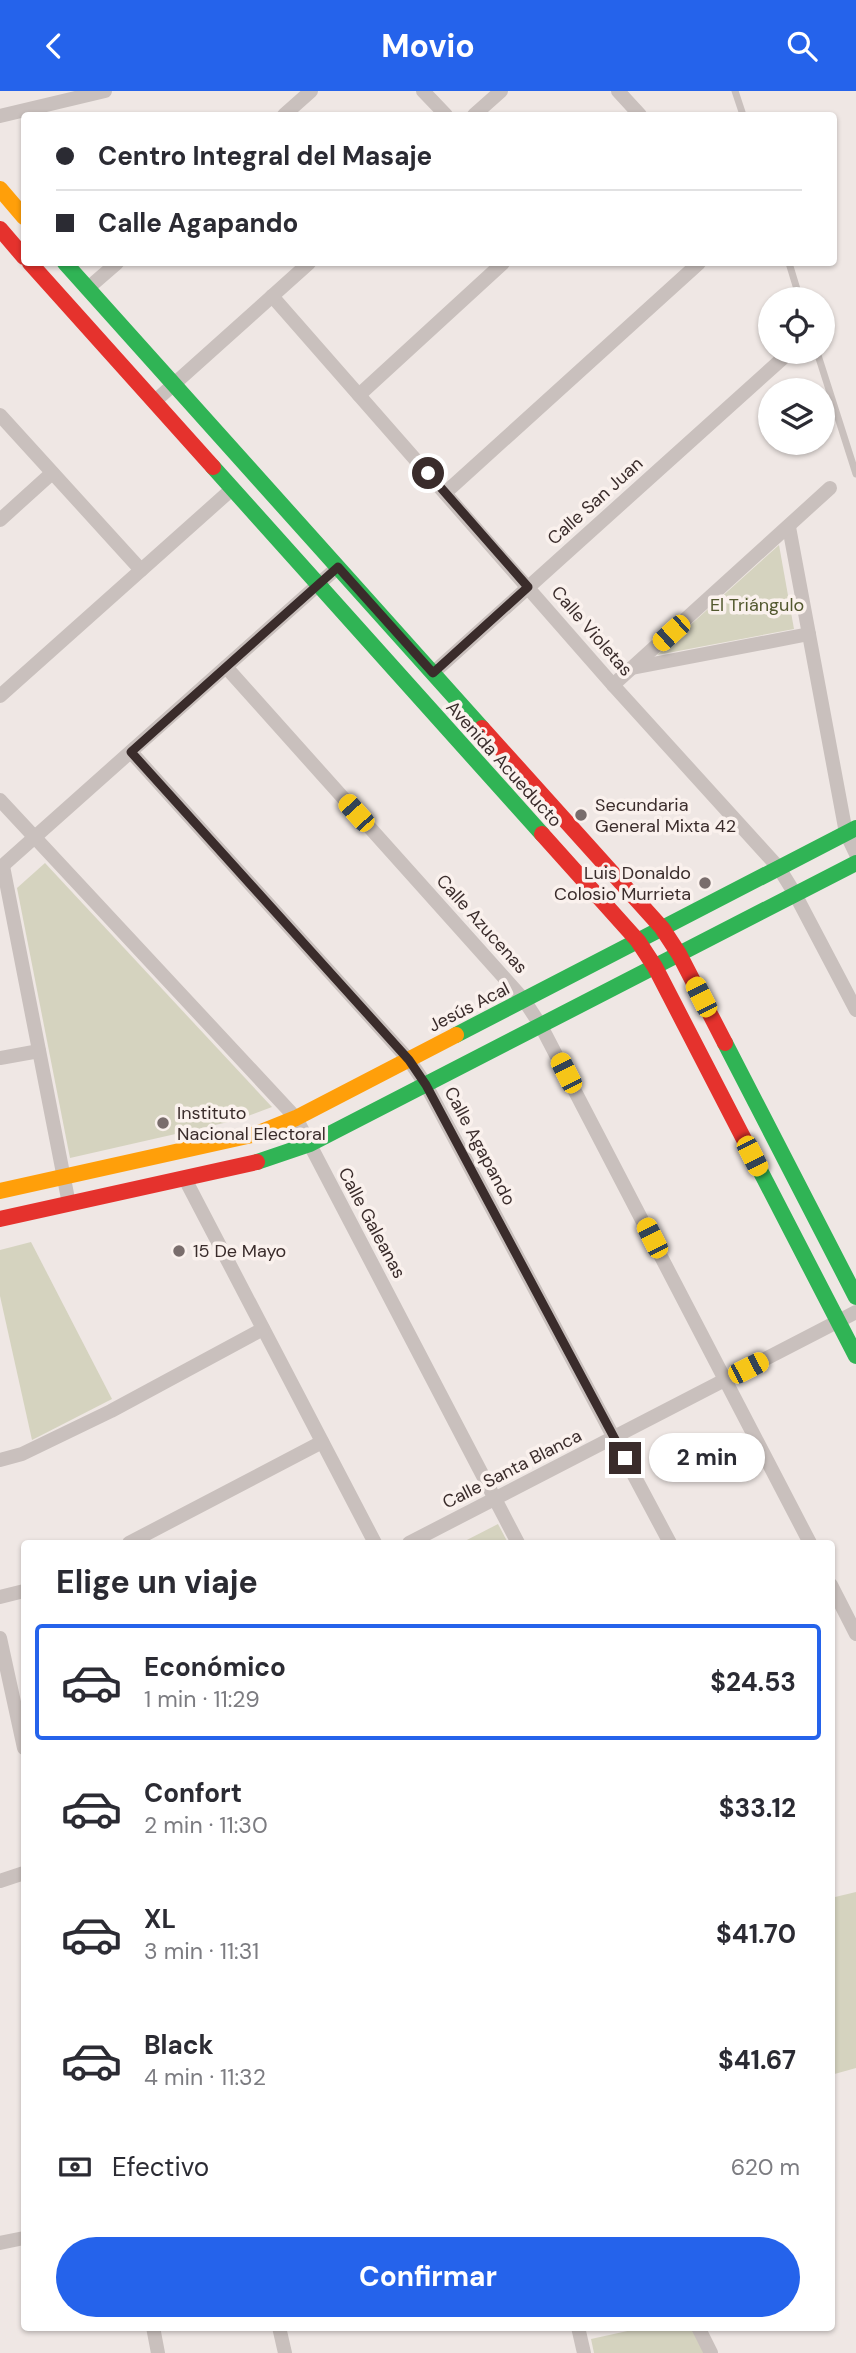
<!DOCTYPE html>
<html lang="es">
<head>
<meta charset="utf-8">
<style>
  :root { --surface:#fff; --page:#f7f7f7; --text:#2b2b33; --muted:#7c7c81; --line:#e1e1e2; --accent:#2563eb }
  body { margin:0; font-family:"DM Sans",sans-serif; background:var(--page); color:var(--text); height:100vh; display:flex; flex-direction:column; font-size:26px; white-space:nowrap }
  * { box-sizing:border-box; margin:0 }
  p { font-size:23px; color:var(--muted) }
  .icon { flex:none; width:38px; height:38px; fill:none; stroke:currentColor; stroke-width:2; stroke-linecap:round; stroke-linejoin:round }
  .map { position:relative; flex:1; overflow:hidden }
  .details { position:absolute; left:21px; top:1449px; width:814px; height:791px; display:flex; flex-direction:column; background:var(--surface); border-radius:7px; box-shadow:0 2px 5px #0004 }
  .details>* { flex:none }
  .top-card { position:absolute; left:21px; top:21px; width:816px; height:154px; border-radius:7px; box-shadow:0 2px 5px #0004; display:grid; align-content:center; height:154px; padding:0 35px; background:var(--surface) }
  .buttons { position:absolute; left:758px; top:196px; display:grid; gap:14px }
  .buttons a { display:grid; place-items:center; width:77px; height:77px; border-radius:50%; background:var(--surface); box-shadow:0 2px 5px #0004; font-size:35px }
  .end { position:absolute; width:32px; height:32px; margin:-16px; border:9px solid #3a2c2b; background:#fff; box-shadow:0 0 0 4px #fff }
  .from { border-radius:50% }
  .bubble { position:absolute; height:49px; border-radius:24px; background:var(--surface); box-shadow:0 2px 5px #0004; font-size:23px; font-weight:700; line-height:49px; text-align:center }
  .car { position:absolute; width:21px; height:42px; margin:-21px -10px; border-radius:9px; box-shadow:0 0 5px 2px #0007; background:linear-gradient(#f5c518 24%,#345 0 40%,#f5c518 0 76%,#345 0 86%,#f5c518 0) }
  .top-card b { display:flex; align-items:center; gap:24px; height:66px; font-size:26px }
  .top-card b+b { border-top:2px solid var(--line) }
  .top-card i { width:18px; height:18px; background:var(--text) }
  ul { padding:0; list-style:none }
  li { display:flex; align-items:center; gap:21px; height:116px; margin:0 14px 10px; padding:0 21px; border:4px solid transparent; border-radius:7px }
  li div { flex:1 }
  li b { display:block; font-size:26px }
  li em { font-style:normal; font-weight:700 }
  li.active { border-color:var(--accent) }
  li>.icon { width:63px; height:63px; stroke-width:1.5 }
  h2 { padding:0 35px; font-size:32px; line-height:84px }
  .pay { display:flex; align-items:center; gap:18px; height:77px; padding:0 35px; font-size:26px }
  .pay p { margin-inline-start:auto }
  .primary-button { display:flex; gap:14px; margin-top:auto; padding:14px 35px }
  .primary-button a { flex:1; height:80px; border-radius:42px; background:var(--accent); color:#fff; font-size:28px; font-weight:700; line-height:80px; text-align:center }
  header { display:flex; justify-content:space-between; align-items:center; height:91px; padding:0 35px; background:var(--accent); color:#fff; font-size:32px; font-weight:700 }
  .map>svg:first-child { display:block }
</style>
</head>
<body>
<header><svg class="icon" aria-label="back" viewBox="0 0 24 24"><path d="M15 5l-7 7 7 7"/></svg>Movio<svg class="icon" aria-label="search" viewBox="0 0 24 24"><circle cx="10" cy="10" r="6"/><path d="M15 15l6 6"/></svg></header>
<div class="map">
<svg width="856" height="2262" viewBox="0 0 856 2262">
  <rect width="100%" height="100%" fill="#efe7e4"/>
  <!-- green -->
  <g fill="#d5d3bf">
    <polygon points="779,454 794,538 657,564"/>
    <polygon points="45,772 272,1016 237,1029 70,1067 17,797"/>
    <polygon points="31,1151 112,1308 32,1349 0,1205 0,1159"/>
    <polygon points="498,1433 508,1452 461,1452"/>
    <polygon points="856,1801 856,1977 831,1984 831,1807"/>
    <polygon points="641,2237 694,2237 704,2262 594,2262 591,2248"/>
  </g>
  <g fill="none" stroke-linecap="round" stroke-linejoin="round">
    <!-- lane -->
    <g stroke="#c9c0bd" stroke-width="7">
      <polyline points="735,0 743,24"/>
      <polyline points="789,172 800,208"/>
      <polyline points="817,261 856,383"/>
    </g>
    <!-- street -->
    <g stroke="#c9c0bd" stroke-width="14">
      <polyline points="423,0 446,24"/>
      <polyline points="618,0 640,24"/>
      <polyline points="284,24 311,0"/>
      <polyline points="474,24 501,0"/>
      <polyline points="0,25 105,0"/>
      <polyline points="87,198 117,172"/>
      <polyline points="272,205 613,594 779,777 795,803 856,919"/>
      <polyline points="359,304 503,172"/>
      <polyline points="154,311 309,172"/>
      <polyline points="0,324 141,479"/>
      <polyline points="445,402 699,172"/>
      <polyline points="0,429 52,382"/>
      <polyline points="789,436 846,742 856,763"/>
      <polyline points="226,576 524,909 541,935 810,1452"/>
      <polyline points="632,577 809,543"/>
      <polyline points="433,582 783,267"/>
      <polyline points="613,594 830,397"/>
      <polyline points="0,605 232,398"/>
      <polyline points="131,661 409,969 426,994 670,1452"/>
      <polyline points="0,709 296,1027 518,1452"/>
      <polyline points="3,775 69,1113"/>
      <polyline points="0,777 338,476"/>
      <polyline points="0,967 39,960"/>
      <polyline points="185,1088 375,1452"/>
      <polyline points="0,1369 22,1363 111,1320 263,1238"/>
      <polyline points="129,1452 322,1351"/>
      <polyline points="409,1452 856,1221"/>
      <polyline points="831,1494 856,1543"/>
      <polyline points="0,1506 24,1500"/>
      <polyline points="0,1547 24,1657"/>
      <polyline points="0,1790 24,1782"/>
      <polyline points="0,2152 24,2147"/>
      <polyline points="153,2236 158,2262"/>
      <polyline points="279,2236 285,2262"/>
      <polyline points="578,2236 584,2262"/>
      <polyline points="698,2236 711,2262"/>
    </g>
    <!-- fast -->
    <g stroke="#30b455" stroke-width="16">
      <polyline points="65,172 482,637"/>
      <polyline points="213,376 542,743"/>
      <polyline points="456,944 856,737"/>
      <polyline points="725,952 856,1206"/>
      <polyline points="749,1058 856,1265"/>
      <polyline points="257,1071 310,1053 856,772"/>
    </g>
    <!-- slow -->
    <g stroke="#ff9f0a" stroke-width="16">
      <polyline points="0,98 24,126"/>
      <polyline points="0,1100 256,1043 296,1027 456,944"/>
    </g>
    <!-- jam -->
    <g stroke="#e5322d" stroke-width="16">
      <polyline points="0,138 24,166"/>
      <polyline points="30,172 213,376"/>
      <polyline points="482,637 662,837 679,863 725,952"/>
      <polyline points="542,743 638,850 655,876 749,1058"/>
      <polyline points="0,1128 257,1071"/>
    </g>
  </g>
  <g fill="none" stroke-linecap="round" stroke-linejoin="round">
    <!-- route -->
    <polyline stroke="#3a2c2b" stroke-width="9" points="428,382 528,496 433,582 338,476 131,661 409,969 426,994 625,1367"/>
  </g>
  <!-- markers -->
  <g fill="#796d6c" stroke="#faf1ed" stroke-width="2.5">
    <circle cx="581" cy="724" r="7"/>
    <circle cx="705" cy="792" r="7"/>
    <circle cx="163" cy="1032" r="7"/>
    <circle cx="179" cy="1160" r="7"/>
  </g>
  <g text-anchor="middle" stroke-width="7" stroke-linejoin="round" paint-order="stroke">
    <!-- street labels -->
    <g font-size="18" fill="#3a2c2b" stroke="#faf1ed">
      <text transform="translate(595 410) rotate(-42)" y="6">Calle San Juan</text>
      <text transform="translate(592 540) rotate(49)" y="6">Calle Violetas</text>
      <text transform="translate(504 673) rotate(48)" y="6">Avenida Acueducto</text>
      <text transform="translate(482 833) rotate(48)" y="6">Calle Azucenas</text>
      <text transform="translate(469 916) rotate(-27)" y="6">Jesús Acal</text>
      <text transform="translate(480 1055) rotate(62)" y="6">Calle Agapando</text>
      <text transform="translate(372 1132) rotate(62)" y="6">Calle Galeanas</text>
      <text transform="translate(512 1378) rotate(-27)" y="6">Calle Santa Blanca</text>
    </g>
    <!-- park labels -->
    <g font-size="18" fill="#52582e" stroke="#faf1ed">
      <text x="757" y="520">El Triángulo</text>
    </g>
    <!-- poi labels -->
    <g font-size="18" fill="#3a2c2b" stroke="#faf1ed" text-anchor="start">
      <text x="595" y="720">Secundaria<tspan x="595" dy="21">General Mixta 42</tspan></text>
      <text x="691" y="788" text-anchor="end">Luis Donaldo<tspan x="691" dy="21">Colosio Murrieta</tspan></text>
      <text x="177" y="1028">Instituto<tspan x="177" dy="21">Nacional Electoral</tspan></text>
      <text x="193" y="1166">15 De Mayo</text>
    </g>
  </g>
</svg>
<div class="buttons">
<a><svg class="icon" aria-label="locate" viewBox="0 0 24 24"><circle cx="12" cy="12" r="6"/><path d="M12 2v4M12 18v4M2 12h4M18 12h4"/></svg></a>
<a><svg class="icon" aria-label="layers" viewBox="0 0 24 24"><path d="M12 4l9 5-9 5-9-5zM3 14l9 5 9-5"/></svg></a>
</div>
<i class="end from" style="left:428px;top:382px"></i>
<i class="end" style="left:625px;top:1367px"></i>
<div class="bubble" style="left:649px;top:1342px;width:116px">2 min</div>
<i class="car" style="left:671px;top:542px;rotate:228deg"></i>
<i class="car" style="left:356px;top:722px;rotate:318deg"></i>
<i class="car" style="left:701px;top:906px;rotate:333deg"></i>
<i class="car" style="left:566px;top:982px;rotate:333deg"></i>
<i class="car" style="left:752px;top:1065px;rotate:153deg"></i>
<i class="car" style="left:652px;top:1147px;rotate:333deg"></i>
<i class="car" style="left:748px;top:1277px;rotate:63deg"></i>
<div class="top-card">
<b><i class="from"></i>Centro Integral del Masaje</b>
<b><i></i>Calle Agapando</b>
</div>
<section class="details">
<h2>Elige un viaje</h2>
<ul>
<li class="active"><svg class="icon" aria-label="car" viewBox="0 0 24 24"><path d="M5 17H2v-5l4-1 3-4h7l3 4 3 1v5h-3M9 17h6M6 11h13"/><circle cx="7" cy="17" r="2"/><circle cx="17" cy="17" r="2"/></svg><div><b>Económico</b><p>1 min · 11:29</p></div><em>$24.53</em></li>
<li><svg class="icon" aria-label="car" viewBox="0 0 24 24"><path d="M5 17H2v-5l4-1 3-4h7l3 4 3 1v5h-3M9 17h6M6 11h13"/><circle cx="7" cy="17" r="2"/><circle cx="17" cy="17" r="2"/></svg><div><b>Confort</b><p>2 min · 11:30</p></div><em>$33.12</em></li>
<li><svg class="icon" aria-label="car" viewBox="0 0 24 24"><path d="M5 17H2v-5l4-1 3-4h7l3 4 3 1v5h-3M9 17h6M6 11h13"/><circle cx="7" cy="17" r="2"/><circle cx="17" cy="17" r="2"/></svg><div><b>XL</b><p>3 min · 11:31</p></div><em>$41.70</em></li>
<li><svg class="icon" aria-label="car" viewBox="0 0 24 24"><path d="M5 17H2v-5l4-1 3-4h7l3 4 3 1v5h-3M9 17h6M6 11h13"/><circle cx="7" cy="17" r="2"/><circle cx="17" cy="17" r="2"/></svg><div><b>Black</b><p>4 min · 11:32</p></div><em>$41.67</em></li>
</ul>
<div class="pay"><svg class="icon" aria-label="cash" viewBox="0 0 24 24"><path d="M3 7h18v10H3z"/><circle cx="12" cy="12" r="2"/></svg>Efectivo<p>620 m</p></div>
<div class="primary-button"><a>Confirmar</a></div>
</section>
</div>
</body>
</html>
